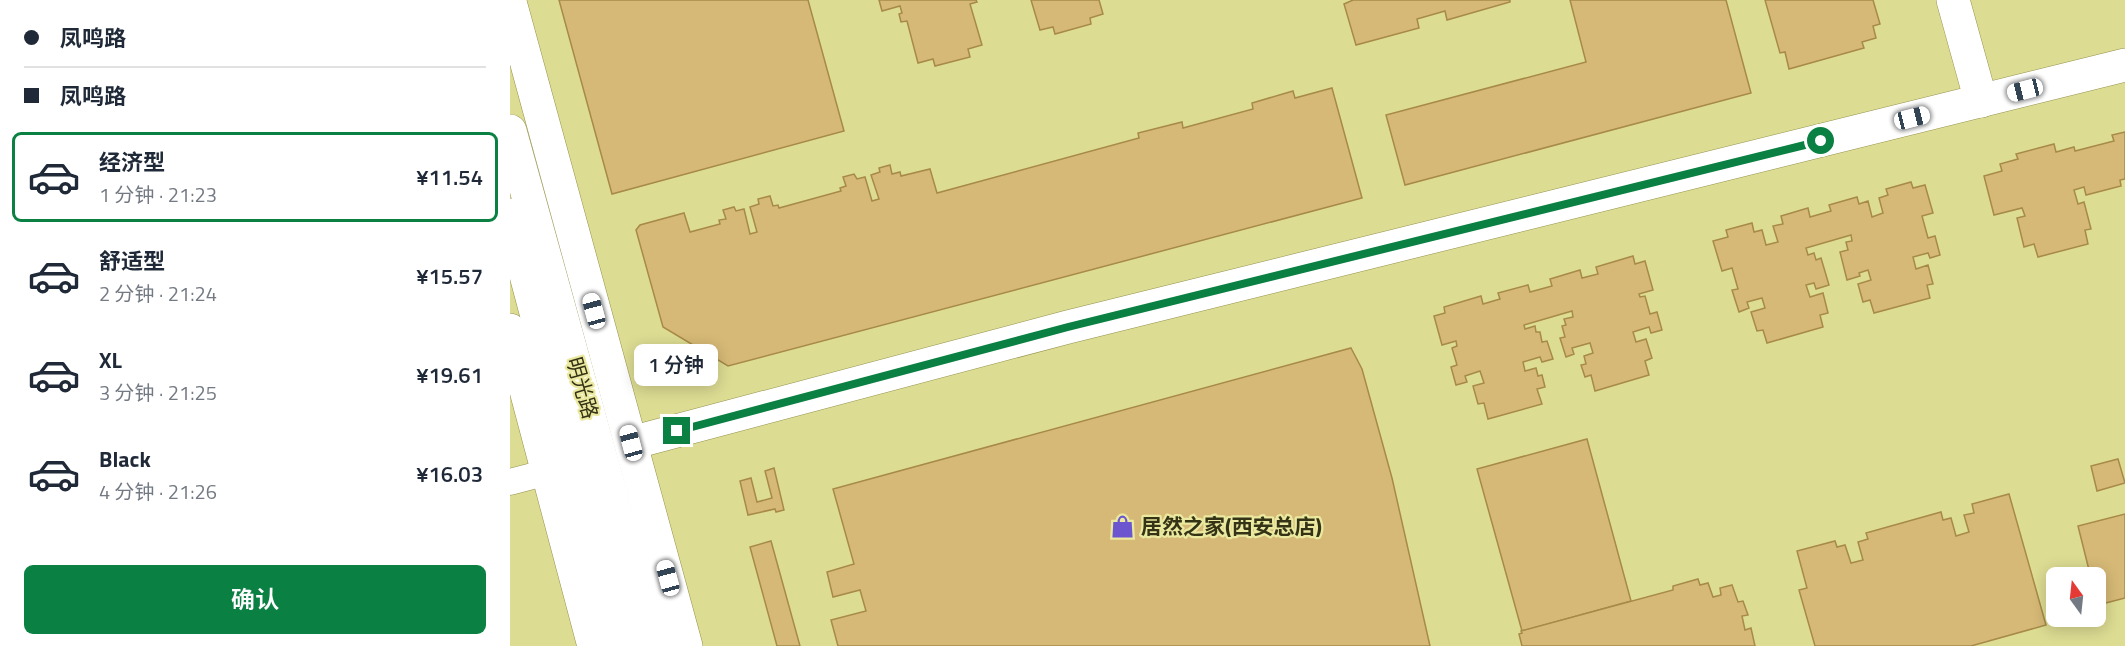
<!DOCTYPE html>
<html lang="zh">
<head>
<meta charset="utf-8">
<style>
  :root { --surface:#fff; --page:#f2f2f3; --text:#1f2937; --muted:#747a83; --line:#e0e1e3; --accent:#0b8043 }
  body { margin:0; font-family:"Titillium Web","Noto Sans SC",sans-serif; background:var(--page); color:var(--text); height:100vh; display:flex; flex-direction:column; font-size:22px; white-space:nowrap }
  * { box-sizing:border-box; margin:0 }
  p { font-size:20px; color:var(--muted) }
  .icon { flex:none; width:33px; height:33px; fill:none; stroke:currentColor; stroke-width:2; stroke-linecap:round; stroke-linejoin:round }
  .map { position:relative; flex:1; overflow:hidden }
  .panel { display:flex; flex-direction:column; background:var(--surface); width:510px }
  .panel>* { flex:none }
  .guide { display:grid; align-content:center; height:132px; padding:0 24px; background:var(--surface) }
  .needle { width:39px; rotate:345deg }
  .fabs { position:absolute; left:1536px; top:567px; display:grid; gap:12px }
  .fabs a { display:grid; place-items:center; width:60px; height:60px; border-radius:9px; background:var(--surface); box-shadow:0 3px 15px #0003; font-size:30px }
  .end { position:absolute; width:27px; height:27px; margin:-14px; border:8px solid #0b8043; background:#fff; box-shadow:0 0 0 3px #fff }
  .from { border-radius:50% }
  .bubble { position:absolute; height:42px; border-radius:9px; background:var(--surface); box-shadow:0 3px 15px #0003; font-size:20px; font-weight:600; line-height:42px; text-align:center }
  .car { position:absolute; width:18px; height:36px; margin:-18px -9px; border-radius:8px; box-shadow:0 0 4px 2px #0007; background:linear-gradient(#fff 24%,#345 0 40%,#fff 0 76%,#345 0 86%,#fff 0) }
  .guide b { display:flex; align-items:center; gap:21px; height:57px; font-size:22px }
  .guide b+b { border-top:2px solid var(--line) }
  .guide i { width:15px; height:15px; background:var(--text) }
  ul { padding:0; list-style:none }
  li { display:flex; align-items:center; gap:18px; height:90px; margin:0 12px 9px; padding:0 12px; border:3px solid transparent; border-radius:9px }
  li div { flex:1 }
  li b { display:block; font-size:22px }
  li em { font-style:normal; font-weight:600 }
  li.selected { border-color:var(--accent) }
  li>.icon { width:54px; height:54px; stroke-width:1.5 }
  .action { display:flex; gap:12px; margin-top:auto; padding:12px 24px }
  .action a { flex:1; height:69px; border-radius:9px; background:var(--accent); color:#fff; font-size:24px; font-weight:600; line-height:69px; text-align:center }
  main { display:flex; flex:1; min-height:0 }
  .map>svg:first-child { display:block }
</style>
</head>
<body>
<main>
<section class="panel">
<div class="guide">
<b><i class="from"></i>凤鸣路</b>
<b><i></i>凤鸣路</b>
</div>
<ul>
<li class="selected"><svg class="icon" aria-label="car" viewBox="0 0 24 24"><path d="M5 17H2v-5l4-1 3-4h7l3 4 3 1v5h-3M9 17h6M6 11h13"/><circle cx="7" cy="17" r="2"/><circle cx="17" cy="17" r="2"/></svg><div><b>经济型</b><p>1 分钟 · 21:23</p></div><em>¥11.54</em></li>
<li><svg class="icon" aria-label="car" viewBox="0 0 24 24"><path d="M5 17H2v-5l4-1 3-4h7l3 4 3 1v5h-3M9 17h6M6 11h13"/><circle cx="7" cy="17" r="2"/><circle cx="17" cy="17" r="2"/></svg><div><b>舒适型</b><p>2 分钟 · 21:24</p></div><em>¥15.57</em></li>
<li><svg class="icon" aria-label="car" viewBox="0 0 24 24"><path d="M5 17H2v-5l4-1 3-4h7l3 4 3 1v5h-3M9 17h6M6 11h13"/><circle cx="7" cy="17" r="2"/><circle cx="17" cy="17" r="2"/></svg><div><b>XL</b><p>3 分钟 · 21:25</p></div><em>¥19.61</em></li>
<li><svg class="icon" aria-label="car" viewBox="0 0 24 24"><path d="M5 17H2v-5l4-1 3-4h7l3 4 3 1v5h-3M9 17h6M6 11h13"/><circle cx="7" cy="17" r="2"/><circle cx="17" cy="17" r="2"/></svg><div><b>Black</b><p>4 分钟 · 21:26</p></div><em>¥16.03</em></li>
</ul>
<div class="action"><a>确认</a></div>
</section>
<div class="map">
<svg width="1615" height="646" viewBox="0 0 1615 646">
  <rect width="100%" height="100%" fill="#dddc93"/>
  <!-- building -->
  <g fill="#d6b976" stroke="#a78a48" stroke-width="1.5">
    <polygon points="49,0 298,0 334,131 102,194"/>
    <polygon points="369,0 466,0 467,2 460,4 472,45 458,49 460,57 425,66 423,59 408,63 397,21 391,22 389,14 392,13 390,6 372,11"/>
    <polygon points="521,0 589,0 593,14 580,18 581,24 545,34 543,27 530,30"/>
    <polygon points="843,0 1000,0 1000,2 937,20 935,11 907,19 909,28 846,45 834,4"/>
    <polygon points="1060,0 1216,0 1241,93 895,185 876,115 1076,62"/>
    <polygon points="1255,0 1363,0 1370,24 1363,26 1366,38 1352,42 1354,48 1279,69 1275,52 1270,53"/>
    <polygon points="822,88 852,198 218,366 153,327 126,230 130,225 174,213 180,232 210,224 209,220 216,219 213,210 224,207 226,211 234,209 240,234 247,232 240,207 249,204 248,199 260,196 263,206 268,205 269,208 331,191 330,188 336,186 333,177 344,174 347,179 355,177 362,201 369,199 361,175 370,172 369,168 380,165 382,174 390,172 391,176 420,169 427,193 629,138 628,133 672,122 673,128 743,109 742,103 783,91 785,98"/>
    <polygon points="1615,132 1615,179 1610,180 1611,186 1576,195 1574,187 1564,190 1568,204 1574,202 1581,229 1575,230 1578,244 1528,257 1524,244 1514,247 1507,218 1515,216 1512,208 1484,215 1474,176 1492,171 1490,164 1508,159 1506,154 1544,144 1546,152 1564,147 1565,151 1604,141 1602,135"/>
    <polygon points="1401,182 1403,188 1415,185 1423,213 1412,216 1418,238 1425,236 1430,255 1420,258 1418,253 1403,257 1406,269 1418,265 1423,284 1417,285 1420,298 1364,313 1360,300 1353,302 1348,284 1361,280 1358,270 1349,273 1350,276 1337,280 1330,252 1338,250 1336,242 1342,241 1341,235 1296,248 1298,255 1304,253 1306,260 1311,258 1319,285 1306,289 1304,283 1296,285 1300,297 1313,293 1318,313 1310,315 1313,327 1257,343 1253,330 1247,331 1241,312 1255,308 1252,298 1237,302 1239,308 1229,312 1222,290 1228,289 1222,268 1212,271 1203,241 1218,237 1216,230 1242,223 1244,232 1252,230 1256,245 1268,242 1263,226 1273,224 1271,216 1298,208 1300,217 1321,211 1319,205 1347,197 1349,204 1358,201 1362,217 1373,213 1369,198 1378,195 1376,189"/>
    <polygon points="1123,256 1125,264 1135,261 1143,290 1129,294 1130,297 1135,296 1140,314 1147,312 1152,330 1141,333 1139,327 1123,332 1126,342 1136,339 1142,358 1135,361 1139,375 1085,391 1081,375 1075,377 1071,365 1076,364 1074,356 1083,353 1080,343 1062,348 1064,354 1056,357 1050,338 1055,337 1052,326 1056,325 1054,319 1063,317 1062,311 1014,325 1015,329 1025,326 1026,332 1030,332 1032,342 1037,341 1043,359 1032,362 1030,357 1013,362 1015,371 1026,368 1028,376 1032,375 1035,387 1027,389 1032,404 978,419 974,403 968,404 963,386 974,383 970,371 955,376 957,382 946,385 941,367 947,365 942,348 947,346 946,341 932,345 924,316 935,313 934,307 971,296 973,304 990,299 988,293 1018,285 1020,292 1042,286 1040,279 1070,270 1072,278 1088,274 1086,267"/>
    <polygon points="841,348 852,369 882,478 920,646 328,646 321,620 356,611 350,590 323,597 317,572 344,564 323,489"/>
    <polygon points="1077,439 1121,601 1012,631 967,469"/>
    <polygon points="1608,459 1615,483 1587,491 1581,466"/>
    <polygon points="264,468 274,510 266,512 265,509 238,515 230,481 241,478 247,502 262,498 255,471"/>
    <polygon points="1499,494 1536,625 1461,646 1305,646 1289,590 1297,588 1287,551 1325,541 1327,547 1335,545 1341,563 1353,560 1348,542 1358,539 1356,533 1431,512 1433,520 1441,518 1446,536 1459,532 1454,515 1464,513 1462,504"/>
    <polygon points="1615,514 1615,598 1588,605 1586,595 1586,578 1581,578 1568,526"/>
    <polygon points="261,541 290,646 267,646 240,547"/>
    <polygon points="1188,579 1190,585 1198,583 1203,597 1211,595 1210,588 1222,585 1228,602 1233,601 1238,615 1232,616 1235,630 1241,628 1245,646 1012,646 1009,634 1012,633 1011,631 1163,590 1163,586"/>
  </g>
  <g fill="none" stroke-linecap="round" stroke-linejoin="round">
    <defs>
      <polyline id="street" points="0,482 38,472"/>
      <g id="secondary">
        <polyline points="1443,0 1471,101"/>
        <polyline points="0,2 176,646"/>
        <polyline points="0,131 143,646"/>
        <polyline points="0,215 115,646"/>
        <polyline points="0,330 84,646"/>
        <polyline points="121,443 558,327 1615,65"/>
      </g>
    </defs>
    <!-- street casing -->
    <use href="#street" stroke="#94924b" stroke-width="27"/>
    <!-- secondary casing -->
    <use href="#secondary" stroke="#94924b" stroke-width="34"/>
    <!-- street -->
    <use href="#street" stroke="#fff" stroke-width="26"/>
    <!-- secondary -->
    <use href="#secondary" stroke="#fff" stroke-width="33"/>
  </g>
  <g fill="none" stroke-linecap="round" stroke-linejoin="round">
    <!-- route -->
    <polyline stroke="#0b8043" stroke-width="8" points="167,431 558,327 1311,141"/>
  </g>
  <!-- icons -->
  <defs>
    <symbol id="shop-bare" viewBox="-9 -9 18 18"><path d="M-5-2.5h2.3a2.7 3.5 0 0 1 5.4 0H5L5.5 6h-11ZM-1.5-2.5h3a1.5 2.3 0 0 0-3 0Z" fill="#6c56d0" stroke="#ebe9a0" stroke-width="2.5" paint-order="stroke"/></symbol>
  </defs>
  <g fill-rule="evenodd">
    <use href="#shop-bare" x="596" y="510" width="33" height="33"/>
  </g>
  <g text-anchor="middle" stroke-width="4.5" stroke-linejoin="round" paint-order="stroke">
    <!-- street labels -->
    <g font-size="21" fill="#343316" stroke="#ebe9a0">
      <text transform="translate(72 388) rotate(74)" y="7">明光路</text>
    </g>
    <!-- poi labels -->
    <g font-size="21" font-weight="bold" fill="#343316" stroke="#ebe9a0" text-anchor="start">
      <text x="631" y="534">居然之家(西安总店)</text>
    </g>
  </g>
</svg>
<div class="fabs">
<a><svg class="needle" viewBox="-14 -14 28 28"><path d="M0-13l5 13h-10z" fill="#e53935"/><path d="M0 13l5-13h-10z" fill="#747a83"/></svg></a>
</div>
<i class="end from" style="left:1311px;top:141px"></i>
<i class="end" style="left:167px;top:431px"></i>
<div class="bubble" style="left:124px;top:344px;width:84px">1 分钟</div>
<i class="car" style="left:1515px;top:90px;rotate:256deg"></i>
<i class="car" style="left:1402px;top:118px;rotate:76deg"></i>
<i class="car" style="left:84px;top:311px;rotate:345deg"></i>
<i class="car" style="left:121px;top:443px;rotate:345deg"></i>
<i class="car" style="left:158px;top:578px;rotate:345deg"></i>
</div>
</main>
</body>
</html>
